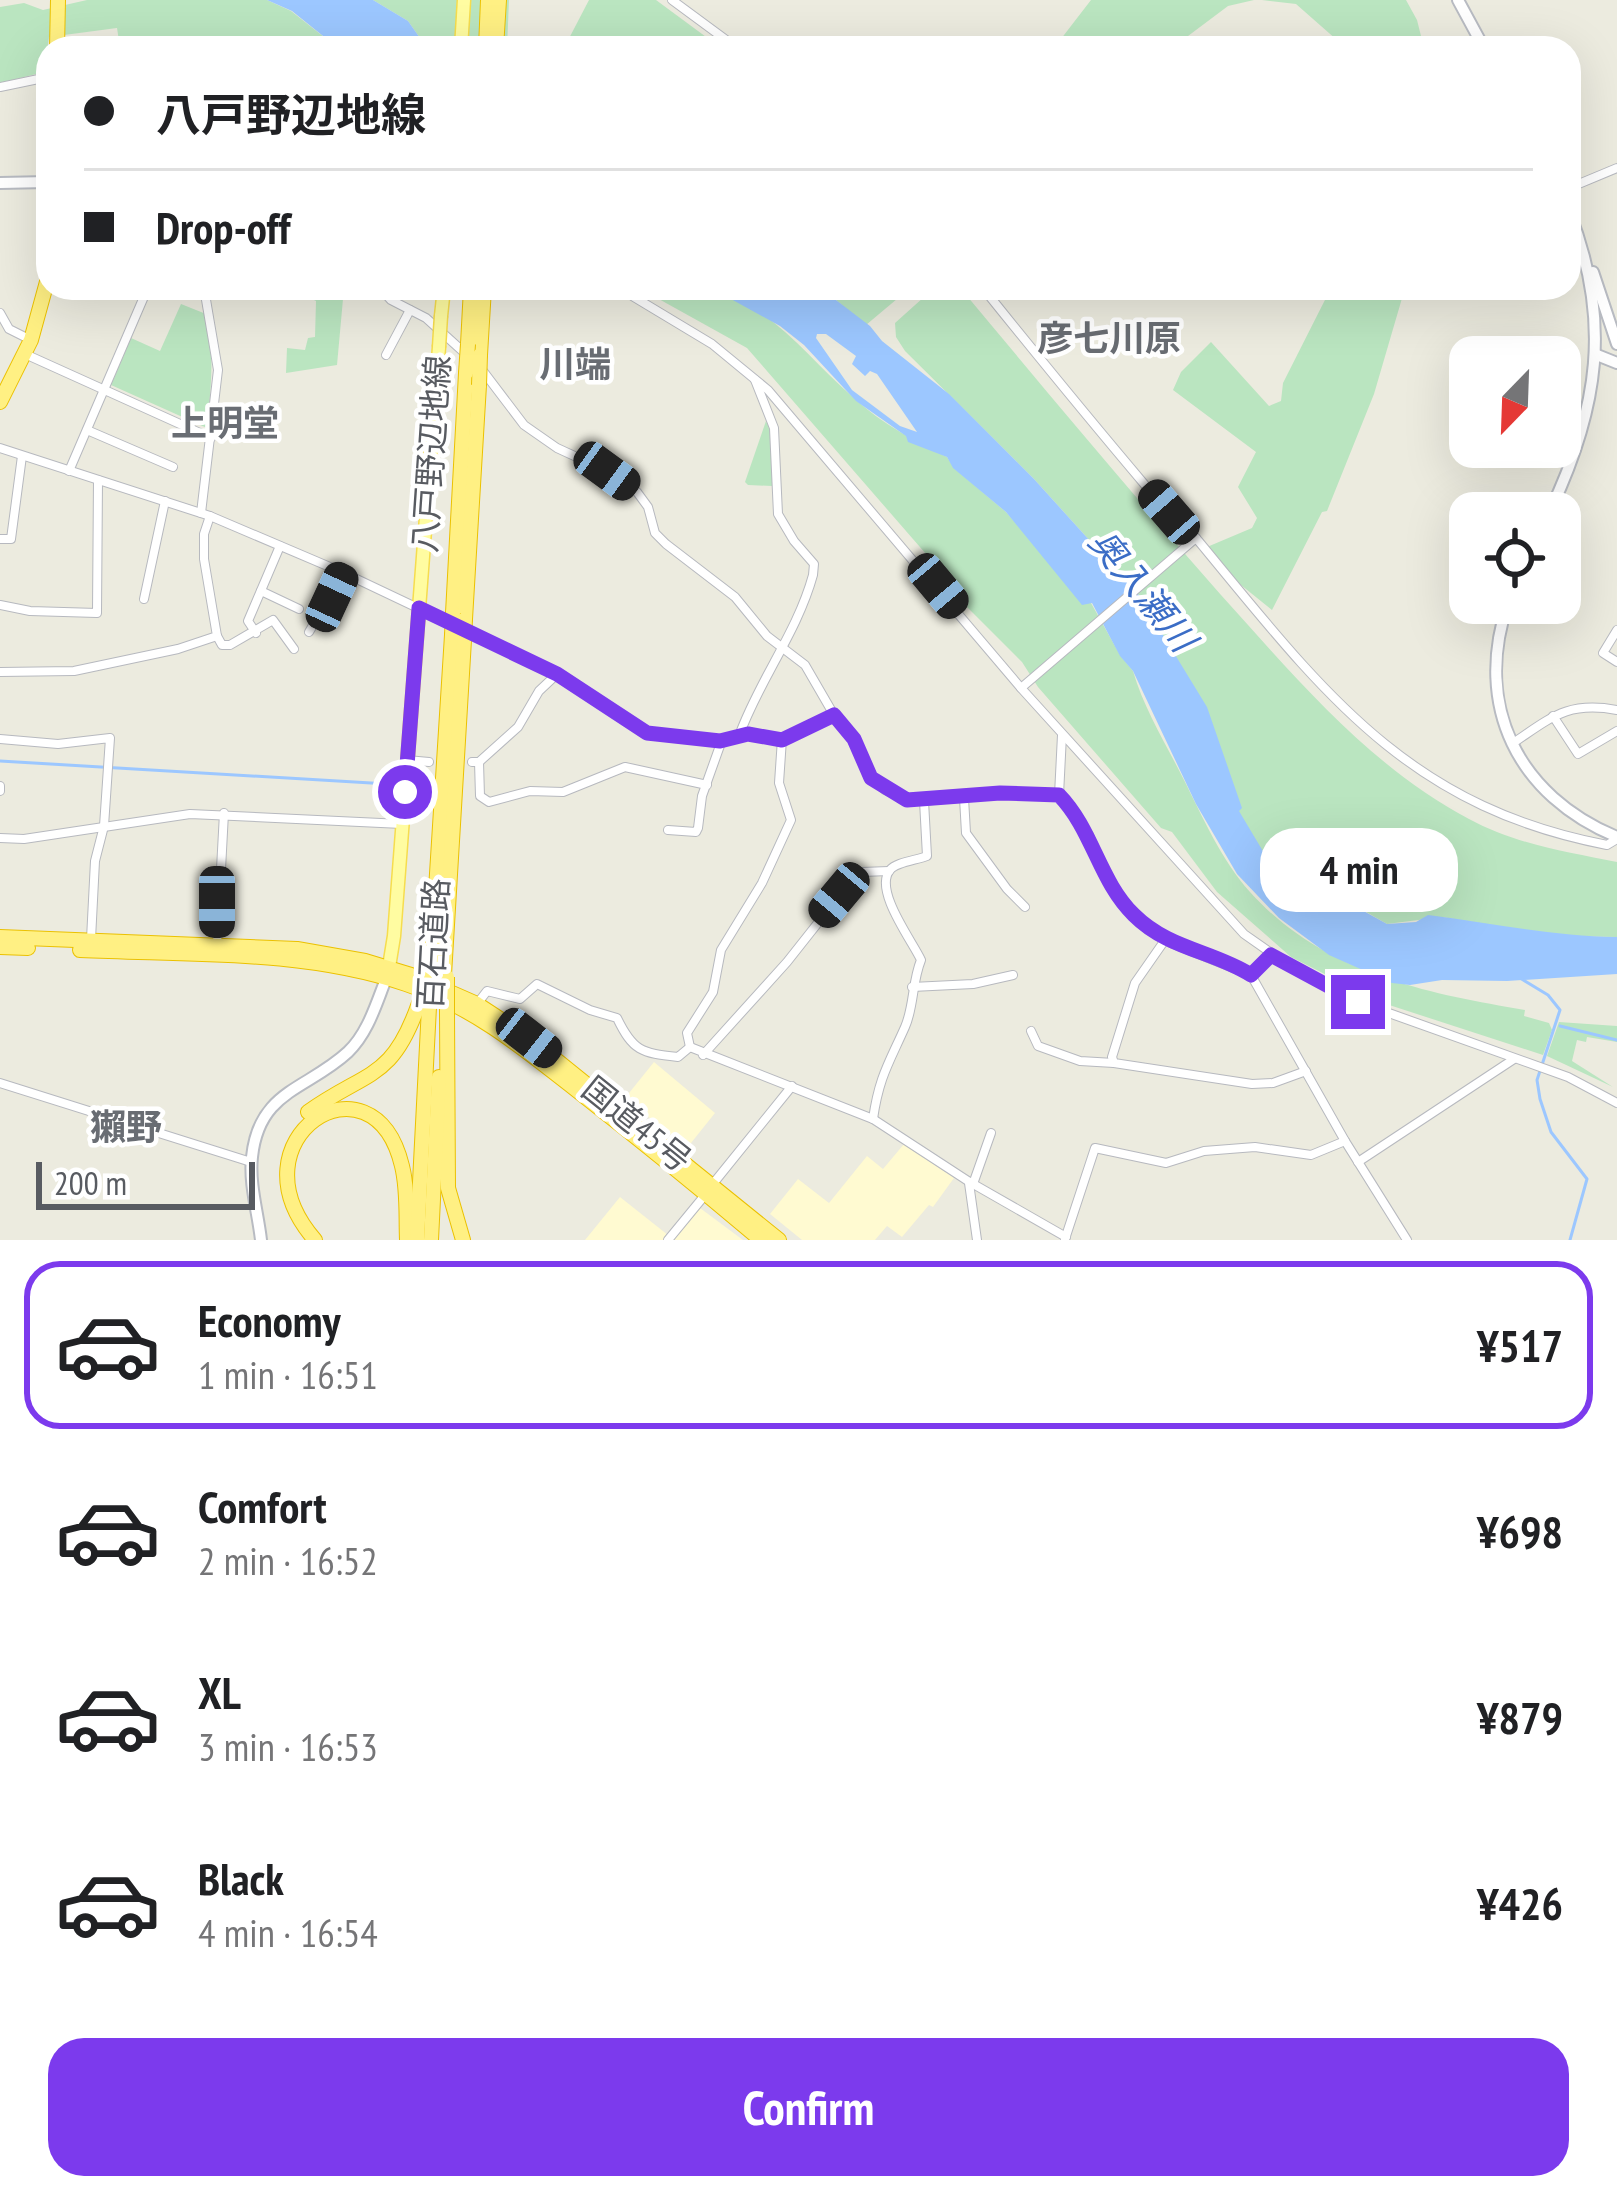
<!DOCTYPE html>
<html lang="en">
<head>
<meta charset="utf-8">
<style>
  :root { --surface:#fff; --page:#f6f6f6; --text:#202124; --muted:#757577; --line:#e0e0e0; --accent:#7c3aed }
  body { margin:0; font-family:"PT Sans Narrow","Noto Sans JP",sans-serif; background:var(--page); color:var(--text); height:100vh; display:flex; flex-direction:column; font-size:45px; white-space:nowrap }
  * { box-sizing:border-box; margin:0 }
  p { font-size:39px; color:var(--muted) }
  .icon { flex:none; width:66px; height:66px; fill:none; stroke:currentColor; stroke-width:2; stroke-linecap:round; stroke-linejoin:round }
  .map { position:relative; height:1240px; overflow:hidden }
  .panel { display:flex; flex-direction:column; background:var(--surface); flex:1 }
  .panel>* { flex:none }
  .top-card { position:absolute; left:36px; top:36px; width:1545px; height:264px; border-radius:36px; box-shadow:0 12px 48px #0002; display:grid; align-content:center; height:264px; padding:0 48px; background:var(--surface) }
  .needle { width:78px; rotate:203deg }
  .tools { position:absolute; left:1449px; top:336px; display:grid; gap:24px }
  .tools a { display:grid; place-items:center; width:132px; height:132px; border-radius:24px; background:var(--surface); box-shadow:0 12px 48px #0002; font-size:60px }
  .scale { position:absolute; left:36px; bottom:30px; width:219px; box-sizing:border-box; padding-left:12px; border:6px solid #585b61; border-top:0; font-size:33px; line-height:42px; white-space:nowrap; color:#585b61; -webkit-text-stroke:9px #fff; paint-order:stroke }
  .end { position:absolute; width:54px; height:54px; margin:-27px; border:15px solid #7c3aed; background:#fff; box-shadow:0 0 0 6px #fff }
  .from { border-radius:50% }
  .bubble { position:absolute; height:84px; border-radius:36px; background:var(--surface); box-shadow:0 12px 48px #0002; font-size:39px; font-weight:800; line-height:84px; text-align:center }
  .car { position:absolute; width:36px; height:72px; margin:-36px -18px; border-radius:15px; box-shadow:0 0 9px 3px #0007; background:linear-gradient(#222 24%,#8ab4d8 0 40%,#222 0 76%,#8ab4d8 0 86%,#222 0) }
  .top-card b { display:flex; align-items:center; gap:42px; height:114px; font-size:45px }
  .top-card b+b { border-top:3px solid var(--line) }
  .top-card i { width:30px; height:30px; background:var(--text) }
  ul { padding:21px 0 0; list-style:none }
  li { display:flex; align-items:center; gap:36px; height:168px; margin:0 24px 18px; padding:0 24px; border:6px solid transparent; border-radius:36px }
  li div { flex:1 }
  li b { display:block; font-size:45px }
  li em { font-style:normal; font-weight:800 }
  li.selected { border-color:var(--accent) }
  li>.icon { width:108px; height:108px; stroke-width:1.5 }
  .action { display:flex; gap:24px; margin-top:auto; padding:24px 48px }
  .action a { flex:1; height:138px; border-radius:36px; background:var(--accent); color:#fff; font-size:48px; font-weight:800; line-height:138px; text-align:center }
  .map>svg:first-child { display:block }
</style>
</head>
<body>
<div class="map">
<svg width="1617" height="1240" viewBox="0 0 1617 1240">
  <rect width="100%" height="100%" fill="#ecebdf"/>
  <!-- commercial -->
  <g fill="#fffad1">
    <polygon points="654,1062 715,1113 687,1148 625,1098"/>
    <polygon points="904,1144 954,1178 933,1207 929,1205 902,1237 887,1226 875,1240 802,1240 770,1214 798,1179 829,1203 867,1156 883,1169"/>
    <polygon points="620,1197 673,1239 700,1208 743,1240 585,1240"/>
  </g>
  <!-- green -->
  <g fill="#bae5c0">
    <polygon points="87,0 267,0 291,11 338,48 85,48 119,41 117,28 49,37 44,72 0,83 0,7 24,3 43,10"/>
    <polygon points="373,0 509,0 507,48 427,48 408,21"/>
    <polygon points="589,0 656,0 721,48 564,48"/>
    <polygon points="1091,0 1254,0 1228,6 1172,48 1054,48"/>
    <polygon points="1262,0 1406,0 1417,20 1424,48 1346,48 1296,4"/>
    <polygon points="300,288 344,288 337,365 286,373 287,348 305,350 308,338 315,337 316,301 299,293"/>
    <path d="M639,288C662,288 693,283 714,289C774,308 809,359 854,398C883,425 914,440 947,457L954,468L1006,512L1086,603H1091L1120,655L1133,671C1144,709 1166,744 1184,780C1202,816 1222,861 1250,892C1322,972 1423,993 1525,1010L1524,1016L1549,1023L1552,1030L1543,1055L1380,1002L1291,957L1217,892L1172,832L1161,828L1038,687L1022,662L967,607L959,592L747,348Z"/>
    <polygon points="828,288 910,288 866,325 836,300"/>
    <path d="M934,288L962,290C1047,392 1133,495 1221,595C1296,678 1369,766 1469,819C1515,844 1567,852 1617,862V937L1558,936L1442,917L1387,924L1361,909L1324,899L1278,870L1260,850L1238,811L1241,807L1150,611L1138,594L1034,479L905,351L896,337L895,323Z"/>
    <polygon points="1331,288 1405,288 1374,394 1327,511 1322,512 1272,610 1231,577 1207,547 1252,528 1257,518 1238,487 1256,452 1173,390 1181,372 1211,342 1269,406 1281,401 1283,383"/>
    <path d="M181,304L206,314C215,353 211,388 207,428L111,385L131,338L160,351Z"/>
    <polygon points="766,421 773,437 772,486 748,485 745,482"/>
    <polygon points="1559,1022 1617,1026 1617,1042 1587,1037 1586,1042 1577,1040 1572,1061 1613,1087 1547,1056"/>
  </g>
  <!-- water -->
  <g fill="#9cc7ff" fill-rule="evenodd">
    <polygon points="267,0 373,0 408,21 427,48 338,48 292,11"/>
    <path d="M711,288H828L836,300L870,326L882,341L949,394L1034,479L1138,594L1207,707L1242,808L1239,811L1270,863L1324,899L1360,909L1387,924L1416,922L1428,915C1491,923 1553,936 1617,937V974L1507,981L1442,980L1410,985L1392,983L1329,955L1279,918L1237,874L1196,804L1133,671L1120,656L1092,603L1082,605L1006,512L953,468L947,457L908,442L906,436L856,401L804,345L780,326ZM817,334H826L856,356L852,364L865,376L870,371L877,374L917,432L900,426L852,390L816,338Z"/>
  </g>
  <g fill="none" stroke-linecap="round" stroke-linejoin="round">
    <!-- stream -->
    <g stroke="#9cc7ff" stroke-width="3">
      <polyline points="0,761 388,784"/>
      <polyline points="1520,978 1548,995 1560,1010 1537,1080 1540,1099 1551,1132 1587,1179 1570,1240"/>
      <polyline points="1560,1026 1617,1040"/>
    </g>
    <defs>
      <g id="street">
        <polyline points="672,0 737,48"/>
        <polyline points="0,87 48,77"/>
        <polyline points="1569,188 1617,168"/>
        <polyline points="92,288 146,292 155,288"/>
        <polyline points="380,288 391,300 426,318 468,356"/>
        <polyline points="619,288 712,344 768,390 1021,688 1244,934 1294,969 1358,1002 1568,1077 1617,1103"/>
        <path d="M983,288C1036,354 1090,420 1145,485C1163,506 1184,523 1201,544C1323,692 1408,807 1607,845L1617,839"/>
        <polyline points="0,313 9,329 31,340"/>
        <polyline points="25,354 211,438"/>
        <polyline points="386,355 410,310"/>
        <polyline points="483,371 524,425 557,448 607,471 637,492 648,507 655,533 666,544 735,597 767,636 805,665 834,715 854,739 871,778 885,790 907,800 924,801 1000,793 1059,795 1089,835 1113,891 1133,915 1166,941 1251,975 1345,1141 1407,1240"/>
        <polyline points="87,430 173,467"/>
        <polyline points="0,448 210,516 344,573 557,674 647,733 720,741 748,734 782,739 834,715"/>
        <polyline points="69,471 146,292"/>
        <polyline points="201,513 218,370 204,288"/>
        <polyline points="0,539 11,539 22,456"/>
        <polyline points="261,591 299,609"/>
        <polyline points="144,599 165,501"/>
        <polyline points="0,605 30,611 97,613 98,480"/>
        <polyline points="1617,630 1603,653 1617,662"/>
        <polyline points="309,632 344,573"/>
        <polyline points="256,633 248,621 280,546"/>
        <polyline points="217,636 222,645 230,645 273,620 294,649"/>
        <polyline points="0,672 74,671 178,649 217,636 204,559 204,534 210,516"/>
        <polyline points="1021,688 1196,538"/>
        <polyline points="1553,716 1578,754 1617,731"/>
        <path d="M739,736C759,680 797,633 813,575L814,564L794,541L778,514L774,428L755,380"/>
        <polyline points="0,739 58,744 110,738 104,826 95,861 91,939"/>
        <path d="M1513,743C1552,717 1568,701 1617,710"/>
        <polyline points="407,760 429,762"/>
        <polyline points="472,762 479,762 518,727 539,691 557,674"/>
        <polyline points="479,762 480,796 489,802 530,791 563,792 625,767 707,785"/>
        <polyline points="0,791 0,786"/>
        <polyline points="1059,795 1062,735"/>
        <polyline points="964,798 966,833 1007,889 1025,907"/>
        <polyline points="668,830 696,832 698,828 702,796 722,740"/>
        <polyline points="0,838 24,839 190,814 402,824"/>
        <polyline points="1165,940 1135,983 1112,1057 1114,1063 1252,1084 1273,1083 1306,1071"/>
        <polyline points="217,944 224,813"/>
        <polyline points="1251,975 1271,955"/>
        <polyline points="912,987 973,984 1013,975"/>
        <path d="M477,1004L487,991L520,999L537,984L590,1010L617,1018C633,1051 641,1053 678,1057L690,1047"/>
        <polyline points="1031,1031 1038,1046 1080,1061 1114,1063"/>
        <polyline points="690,1047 873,1119 968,1181 1066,1237"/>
        <polyline points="690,1047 687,1033 713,992 721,950 762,883 791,820 779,783 782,739"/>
        <polyline points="703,1055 787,962 855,876 862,872 889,871"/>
        <polyline points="0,1083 251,1162"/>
        <path d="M873,1119C879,1077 889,1063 905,1027C914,1007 912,982 921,960C913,942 873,890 890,870C896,862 918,860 927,856L924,801"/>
        <polyline points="1358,1162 1514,1059"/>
        <polyline points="969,1183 977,1240"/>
        <polyline points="973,1184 991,1133"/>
        <polyline points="712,1185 792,1086"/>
        <polyline points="1065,1239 1095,1148 1166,1163 1204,1151 1255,1147 1311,1155 1345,1141"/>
        <polyline points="668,1240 705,1195"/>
      </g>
      <g id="secondary">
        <polyline points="1458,0 1484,48"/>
        <polyline points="0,183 48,182"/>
        <polyline points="1593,272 1617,344"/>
        <polyline points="1597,355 1617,363"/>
        <path d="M1549,513C1599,409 1612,320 1569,211"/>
        <path d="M1508,603C1473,706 1518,796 1617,837"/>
        <path d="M261,1240C258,1213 249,1184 252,1157C259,1090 307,1090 348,1052C368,1033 376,1004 386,979"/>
      </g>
      <g id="primary">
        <polyline points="461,48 464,0"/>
        <polyline points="441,316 444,288"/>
        <polyline points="388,973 394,936 439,347"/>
      </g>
      <g id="highway">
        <polyline points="57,48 58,0"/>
        <polyline points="486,48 488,0"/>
        <polyline points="496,48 499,0"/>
        <polyline points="468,344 471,288"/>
        <polyline points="480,355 484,288"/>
        <polyline points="0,402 31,340 48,278"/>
        <polyline points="453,613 466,373"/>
        <polyline points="465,619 479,385"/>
        <polyline points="0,937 297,949 365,961 411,975 477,1004 529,1038 779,1240"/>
        <polyline points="0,947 28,948"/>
        <path d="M80,950C187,955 303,949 406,984C475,1007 528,1052 584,1096C644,1143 703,1191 761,1240"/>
        <polyline points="431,969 452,635"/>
        <polyline points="444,975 464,640"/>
        <polyline points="447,1014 448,1188 463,1240"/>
        <path d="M308,1112C367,1070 392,1081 419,1003"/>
        <path d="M315,1240C227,1139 373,1045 402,1166C408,1190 406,1216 407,1240"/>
        <polyline points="417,1240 429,1007"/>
        <polyline points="431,1240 439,1077"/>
      </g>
    </defs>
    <!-- street casing -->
    <use href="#street" stroke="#b7b9bf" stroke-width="10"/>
    <!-- secondary casing -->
    <use href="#secondary" stroke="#b8bbc2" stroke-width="14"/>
    <!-- primary casing -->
    <use href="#primary" stroke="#f6dd4e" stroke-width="15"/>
    <!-- highway casing -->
    <use href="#highway" stroke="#ebc100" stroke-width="16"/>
    <!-- street -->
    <use href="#street" stroke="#fff" stroke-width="8"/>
    <!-- secondary -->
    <use href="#secondary" stroke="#fff" stroke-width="10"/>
    <!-- primary -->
    <use href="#primary" stroke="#fffca1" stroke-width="12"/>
    <!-- highway -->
    <use href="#highway" stroke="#fff083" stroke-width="14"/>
    <defs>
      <polyline id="primary-bridge" points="439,347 441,316"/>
      <g id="highway-bridge">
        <polyline points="466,373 468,344"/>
        <polyline points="479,385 480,355"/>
        <polyline points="452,635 453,613"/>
        <polyline points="464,640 465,619"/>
        <polyline points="447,977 447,1014"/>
        <polyline points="429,1007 431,969"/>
      </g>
    </defs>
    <!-- primary-bridge casing -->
    <use href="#primary-bridge" stroke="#f6dd4e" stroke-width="15" stroke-linecap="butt"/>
    <!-- highway-bridge casing -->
    <use href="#highway-bridge" stroke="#ebc100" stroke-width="16" stroke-linecap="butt"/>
    <!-- primary-bridge -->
    <use href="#primary-bridge" stroke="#fffca1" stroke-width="12"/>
    <!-- highway-bridge -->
    <use href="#highway-bridge" stroke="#fff083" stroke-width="14"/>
  </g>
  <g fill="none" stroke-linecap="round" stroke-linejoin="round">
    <!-- route -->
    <path stroke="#7c3aed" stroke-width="15" d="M405,792L419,608L557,674L647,733L720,741L748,734L782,740L834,715L854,739L871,778L907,800L1000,793L1059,795C1093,830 1099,881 1134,915C1168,949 1213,951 1251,975L1271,955L1358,1002"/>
  </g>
  <g text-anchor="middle" stroke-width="9" stroke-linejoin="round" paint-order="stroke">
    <!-- street labels -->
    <g font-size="33" fill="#585b61" stroke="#fff">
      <text transform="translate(431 454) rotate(-86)" y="12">八戸野辺地線</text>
      <text transform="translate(433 944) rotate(-87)" y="12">百石道路</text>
      <text transform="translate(637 1124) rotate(39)" y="12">国道45号</text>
    </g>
    <!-- neighbourhood labels -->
    <g font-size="36" font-weight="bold" fill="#696d73" stroke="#fff">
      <text x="1109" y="351">彦七川原</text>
      <text x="575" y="377">川端</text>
      <text x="225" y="436">上明堂</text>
      <text x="126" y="1140">獺野</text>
    </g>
    <!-- water labels -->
    <g font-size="36" font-style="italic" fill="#3b6dc6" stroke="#fff">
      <text transform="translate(1143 590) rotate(51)" y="13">奥入瀬川</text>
    </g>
  </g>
</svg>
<div class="tools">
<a><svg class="needle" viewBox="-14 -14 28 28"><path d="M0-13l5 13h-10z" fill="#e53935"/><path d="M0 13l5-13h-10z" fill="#757577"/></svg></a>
<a><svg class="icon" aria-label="locate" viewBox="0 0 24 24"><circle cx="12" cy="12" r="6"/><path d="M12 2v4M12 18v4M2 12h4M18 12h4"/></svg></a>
</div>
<div class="scale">200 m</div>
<i class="end from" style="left:405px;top:792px"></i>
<i class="end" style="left:1358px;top:1002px"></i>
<div class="bubble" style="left:1260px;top:828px;width:198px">4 min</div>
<i class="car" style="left:607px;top:471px;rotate:126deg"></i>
<i class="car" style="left:1169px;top:512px;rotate:319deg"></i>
<i class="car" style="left:938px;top:586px;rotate:140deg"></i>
<i class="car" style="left:332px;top:597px;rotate:25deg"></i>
<i class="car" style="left:839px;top:895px;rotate:220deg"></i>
<i class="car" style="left:217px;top:902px;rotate:180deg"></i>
<i class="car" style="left:529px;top:1038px;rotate:128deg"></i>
<div class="top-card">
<b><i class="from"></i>八戸野辺地線</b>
<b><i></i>Drop-off</b>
</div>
</div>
<section class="panel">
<ul>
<li class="selected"><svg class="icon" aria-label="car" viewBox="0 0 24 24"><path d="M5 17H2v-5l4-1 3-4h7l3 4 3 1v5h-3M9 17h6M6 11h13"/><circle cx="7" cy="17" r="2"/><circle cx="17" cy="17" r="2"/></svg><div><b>Economy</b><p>1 min · 16:51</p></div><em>¥517</em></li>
<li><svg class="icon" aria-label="car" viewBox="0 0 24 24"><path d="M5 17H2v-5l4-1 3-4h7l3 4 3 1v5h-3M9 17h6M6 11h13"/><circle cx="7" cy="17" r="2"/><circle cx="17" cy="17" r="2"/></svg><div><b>Comfort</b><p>2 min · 16:52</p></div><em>¥698</em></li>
<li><svg class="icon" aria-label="car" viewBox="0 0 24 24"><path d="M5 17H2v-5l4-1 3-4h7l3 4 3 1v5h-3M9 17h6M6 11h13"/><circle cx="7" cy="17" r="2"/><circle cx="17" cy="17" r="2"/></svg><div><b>XL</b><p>3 min · 16:53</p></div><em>¥879</em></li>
<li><svg class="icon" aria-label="car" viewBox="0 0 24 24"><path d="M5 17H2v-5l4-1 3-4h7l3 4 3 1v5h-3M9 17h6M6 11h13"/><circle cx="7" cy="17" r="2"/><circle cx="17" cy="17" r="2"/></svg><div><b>Black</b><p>4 min · 16:54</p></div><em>¥426</em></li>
</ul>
<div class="action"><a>Confirm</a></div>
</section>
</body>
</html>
